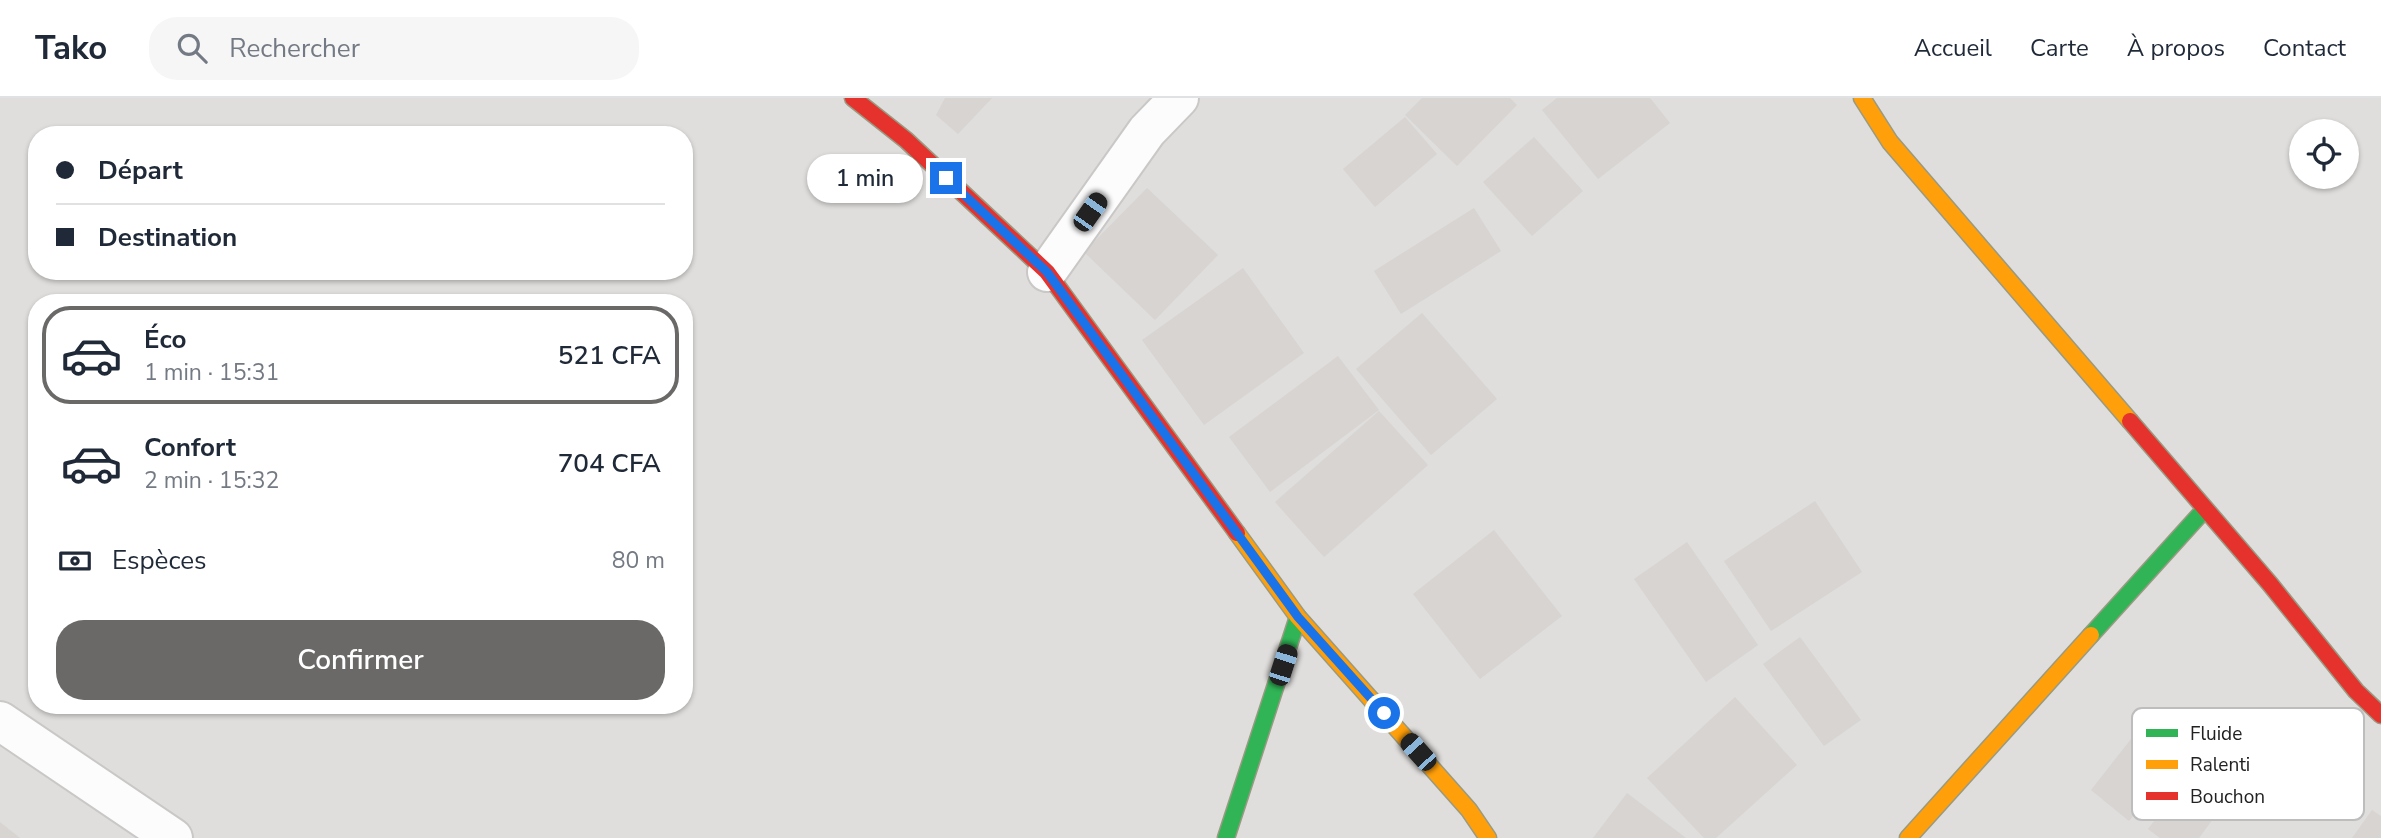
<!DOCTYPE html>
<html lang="fr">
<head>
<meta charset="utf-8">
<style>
  :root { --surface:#fff; --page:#f6f6f7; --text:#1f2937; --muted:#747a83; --line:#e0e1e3; --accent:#6a6968 }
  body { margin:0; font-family:"Nunito Sans",sans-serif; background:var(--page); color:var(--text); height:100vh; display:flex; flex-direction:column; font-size:26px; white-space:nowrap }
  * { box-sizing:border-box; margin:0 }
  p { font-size:23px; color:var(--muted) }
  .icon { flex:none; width:38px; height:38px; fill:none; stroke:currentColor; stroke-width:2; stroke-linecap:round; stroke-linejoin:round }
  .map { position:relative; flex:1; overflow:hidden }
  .side { position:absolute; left:28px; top:196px; width:665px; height:420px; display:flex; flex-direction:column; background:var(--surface); border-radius:28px; box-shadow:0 2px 5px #0004 }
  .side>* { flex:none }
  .top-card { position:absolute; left:28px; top:28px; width:665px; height:154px; border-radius:28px; box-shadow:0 2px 5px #0004; display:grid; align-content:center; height:154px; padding:0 28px; background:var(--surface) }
  .buttons { position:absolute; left:2289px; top:21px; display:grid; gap:14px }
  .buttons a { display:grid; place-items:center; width:70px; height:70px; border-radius:50%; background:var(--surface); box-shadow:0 2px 5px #0004; font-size:35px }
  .end { position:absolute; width:32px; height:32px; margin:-16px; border:9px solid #1a73e8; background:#fff; box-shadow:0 0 0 4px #fff }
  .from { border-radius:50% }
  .bubble { position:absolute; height:49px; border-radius:24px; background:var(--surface); box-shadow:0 2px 5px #0004; font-size:23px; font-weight:600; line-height:49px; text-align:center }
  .car { position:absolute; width:21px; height:42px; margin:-21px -10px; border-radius:9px; box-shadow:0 0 5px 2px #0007; background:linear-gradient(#222 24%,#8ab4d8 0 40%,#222 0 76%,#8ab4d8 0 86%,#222 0) }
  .top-card b { display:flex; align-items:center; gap:24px; height:66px; font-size:26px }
  .top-card b+b { border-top:2px solid var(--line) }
  .top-card i { width:18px; height:18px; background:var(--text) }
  ul { padding:12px 0 0; list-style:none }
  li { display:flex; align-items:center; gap:21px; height:98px; margin:0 14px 10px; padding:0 14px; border:4px solid transparent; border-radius:28px }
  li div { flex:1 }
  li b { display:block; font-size:26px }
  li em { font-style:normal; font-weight:600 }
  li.active { border-color:var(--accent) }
  li>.icon { width:63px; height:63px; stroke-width:1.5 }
  .pay { display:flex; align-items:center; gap:18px; height:77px; padding:0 28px; font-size:26px }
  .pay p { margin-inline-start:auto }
  .action { display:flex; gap:14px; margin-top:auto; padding:14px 28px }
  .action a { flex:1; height:80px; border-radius:28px; background:var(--accent); color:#fff; font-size:28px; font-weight:600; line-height:80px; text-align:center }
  header { display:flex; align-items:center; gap:42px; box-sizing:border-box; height:98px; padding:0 35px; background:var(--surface); border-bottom:2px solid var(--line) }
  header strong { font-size:33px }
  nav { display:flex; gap:38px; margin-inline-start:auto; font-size:24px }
  .search { width:490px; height:63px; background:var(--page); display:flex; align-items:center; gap:18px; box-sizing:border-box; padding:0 24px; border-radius:28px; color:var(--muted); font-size:26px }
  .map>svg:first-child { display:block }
</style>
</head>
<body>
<header>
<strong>Tako</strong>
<div class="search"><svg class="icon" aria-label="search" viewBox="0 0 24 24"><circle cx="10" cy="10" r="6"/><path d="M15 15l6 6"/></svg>Rechercher</div>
<nav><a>Accueil</a><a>Carte</a><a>À propos</a><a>Contact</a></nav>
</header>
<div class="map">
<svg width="2381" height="740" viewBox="0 0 2381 740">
  <rect width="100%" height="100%" fill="#f0eeeb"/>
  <!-- residential -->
  <path fill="#dfdedc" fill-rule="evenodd" d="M0,0H2381V740H0ZM2301,33H2347V79H2301ZM37,37H684V173H37ZM37,205H684V607H37Z"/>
  <!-- building -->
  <g fill="#d7d4d2">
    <polygon points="945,0 992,0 958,36 936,17"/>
    <polygon points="1422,0 1510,0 1517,7 1457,68 1405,17"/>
    <polygon points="1557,0 1650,0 1670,25 1598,81 1542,12"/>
    <polygon points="1405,19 1437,56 1375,109 1343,71"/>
    <polygon points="1534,39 1583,93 1532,138 1483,84"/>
    <polygon points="1147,90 1218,157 1155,222 1084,154"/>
    <polygon points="1474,110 1501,153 1401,216 1374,173"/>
    <polygon points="1243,170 1304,255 1204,327 1142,242"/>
    <polygon points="1422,215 1497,301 1431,357 1356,271"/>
    <polygon points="1338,258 1379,312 1270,394 1229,339"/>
    <polygon points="1379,313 1428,367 1324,459 1275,404"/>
    <polygon points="1815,403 1862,474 1771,533 1724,463"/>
    <polygon points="1494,432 1562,518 1480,581 1413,496"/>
    <polygon points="1687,444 1758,547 1706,584 1634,481"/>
    <polygon points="1800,539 1861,622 1824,648 1763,566"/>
    <polygon points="1735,599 1797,667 1716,740 1704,740 1647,680"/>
    <polygon points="2142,627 2181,658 2129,723 2091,692"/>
    <polygon points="2204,658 2240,684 2199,740 2160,740 2148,731"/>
    <polygon points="1627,695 1686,740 1593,740"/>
    <polygon points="2372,712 2381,718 2381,740 2352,740"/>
    <polygon points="0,724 20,740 0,740"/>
  </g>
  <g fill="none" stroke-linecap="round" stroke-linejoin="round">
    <defs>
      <g id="street">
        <polyline points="1047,174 1147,33 1179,0"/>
        <polyline points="0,623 173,740"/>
      </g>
      <g id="fast">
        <polyline points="2091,537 2205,411"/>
        <polyline points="1226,740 1298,519"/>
      </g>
      <g id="slow">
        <polyline points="1862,0 1890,44 2130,323"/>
        <polyline points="1237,435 1298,519 1469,712 1488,740"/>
        <polyline points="1908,740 2091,537"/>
      </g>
      <g id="jam">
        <polyline points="853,0 906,42 1047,174 1237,435"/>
        <polyline points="2130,323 2270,486 2356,593 2381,617"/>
      </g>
    </defs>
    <!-- street casing -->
    <use href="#street" stroke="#c9c8c7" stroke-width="42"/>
    <!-- fast casing -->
    <use href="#fast" stroke="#999a82" stroke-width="19"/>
    <!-- slow casing -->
    <use href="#slow" stroke="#999a82" stroke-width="19"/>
    <!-- jam casing -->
    <use href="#jam" stroke="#999a82" stroke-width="19"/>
    <!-- street -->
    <use href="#street" stroke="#fdfcfc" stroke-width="38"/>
    <!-- fast -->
    <use href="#fast" stroke="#30b455" stroke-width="16"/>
    <!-- slow -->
    <use href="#slow" stroke="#ff9f0a" stroke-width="16"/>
    <!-- jam -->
    <use href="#jam" stroke="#e5322d" stroke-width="16"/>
  </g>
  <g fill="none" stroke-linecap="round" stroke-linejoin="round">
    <!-- route -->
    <polyline stroke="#1a73e8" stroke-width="9" points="946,80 1047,174 1298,519 1384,615"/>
  </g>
  <!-- legend -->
  <rect x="2132" y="610" width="232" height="112" rx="10" fill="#fff" stroke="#bdbdbd" stroke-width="2"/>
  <rect x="2146" y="631" width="32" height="8" fill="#30b455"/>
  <rect x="2146" y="662" width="32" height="9" fill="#ff9f0a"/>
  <rect x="2146" y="694" width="32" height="8" fill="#e5322d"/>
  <g font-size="19" fill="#222">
    <text x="2190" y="642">Fluide</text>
    <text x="2190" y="673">Ralenti</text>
    <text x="2190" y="705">Bouchon</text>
  </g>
</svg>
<div class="buttons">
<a><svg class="icon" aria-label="locate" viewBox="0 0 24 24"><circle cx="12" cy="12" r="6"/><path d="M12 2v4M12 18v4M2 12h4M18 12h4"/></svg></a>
</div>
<i class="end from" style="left:1384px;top:615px"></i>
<i class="end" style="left:946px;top:80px"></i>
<div class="bubble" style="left:807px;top:56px;width:116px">1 min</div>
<i class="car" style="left:1090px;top:114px;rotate:35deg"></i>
<i class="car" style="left:1283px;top:567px;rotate:18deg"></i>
<i class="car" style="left:1418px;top:654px;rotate:318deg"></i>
<div class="top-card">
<b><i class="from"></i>Départ</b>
<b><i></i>Destination</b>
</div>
<section class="side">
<ul>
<li class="active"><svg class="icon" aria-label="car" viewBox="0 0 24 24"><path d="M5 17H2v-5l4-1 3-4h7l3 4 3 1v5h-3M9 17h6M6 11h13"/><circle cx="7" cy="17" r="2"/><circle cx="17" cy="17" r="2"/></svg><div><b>Éco</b><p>1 min · 15:31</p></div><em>521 CFA</em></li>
<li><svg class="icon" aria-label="car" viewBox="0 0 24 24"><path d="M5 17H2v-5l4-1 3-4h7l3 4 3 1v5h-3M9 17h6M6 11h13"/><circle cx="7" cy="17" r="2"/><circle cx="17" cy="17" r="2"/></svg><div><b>Confort</b><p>2 min · 15:32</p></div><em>704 CFA</em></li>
</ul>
<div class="pay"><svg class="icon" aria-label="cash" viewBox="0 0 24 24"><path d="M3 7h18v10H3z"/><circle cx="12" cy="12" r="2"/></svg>Espèces<p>80 m</p></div>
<div class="action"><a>Confirmer</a></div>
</section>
</div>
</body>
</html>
